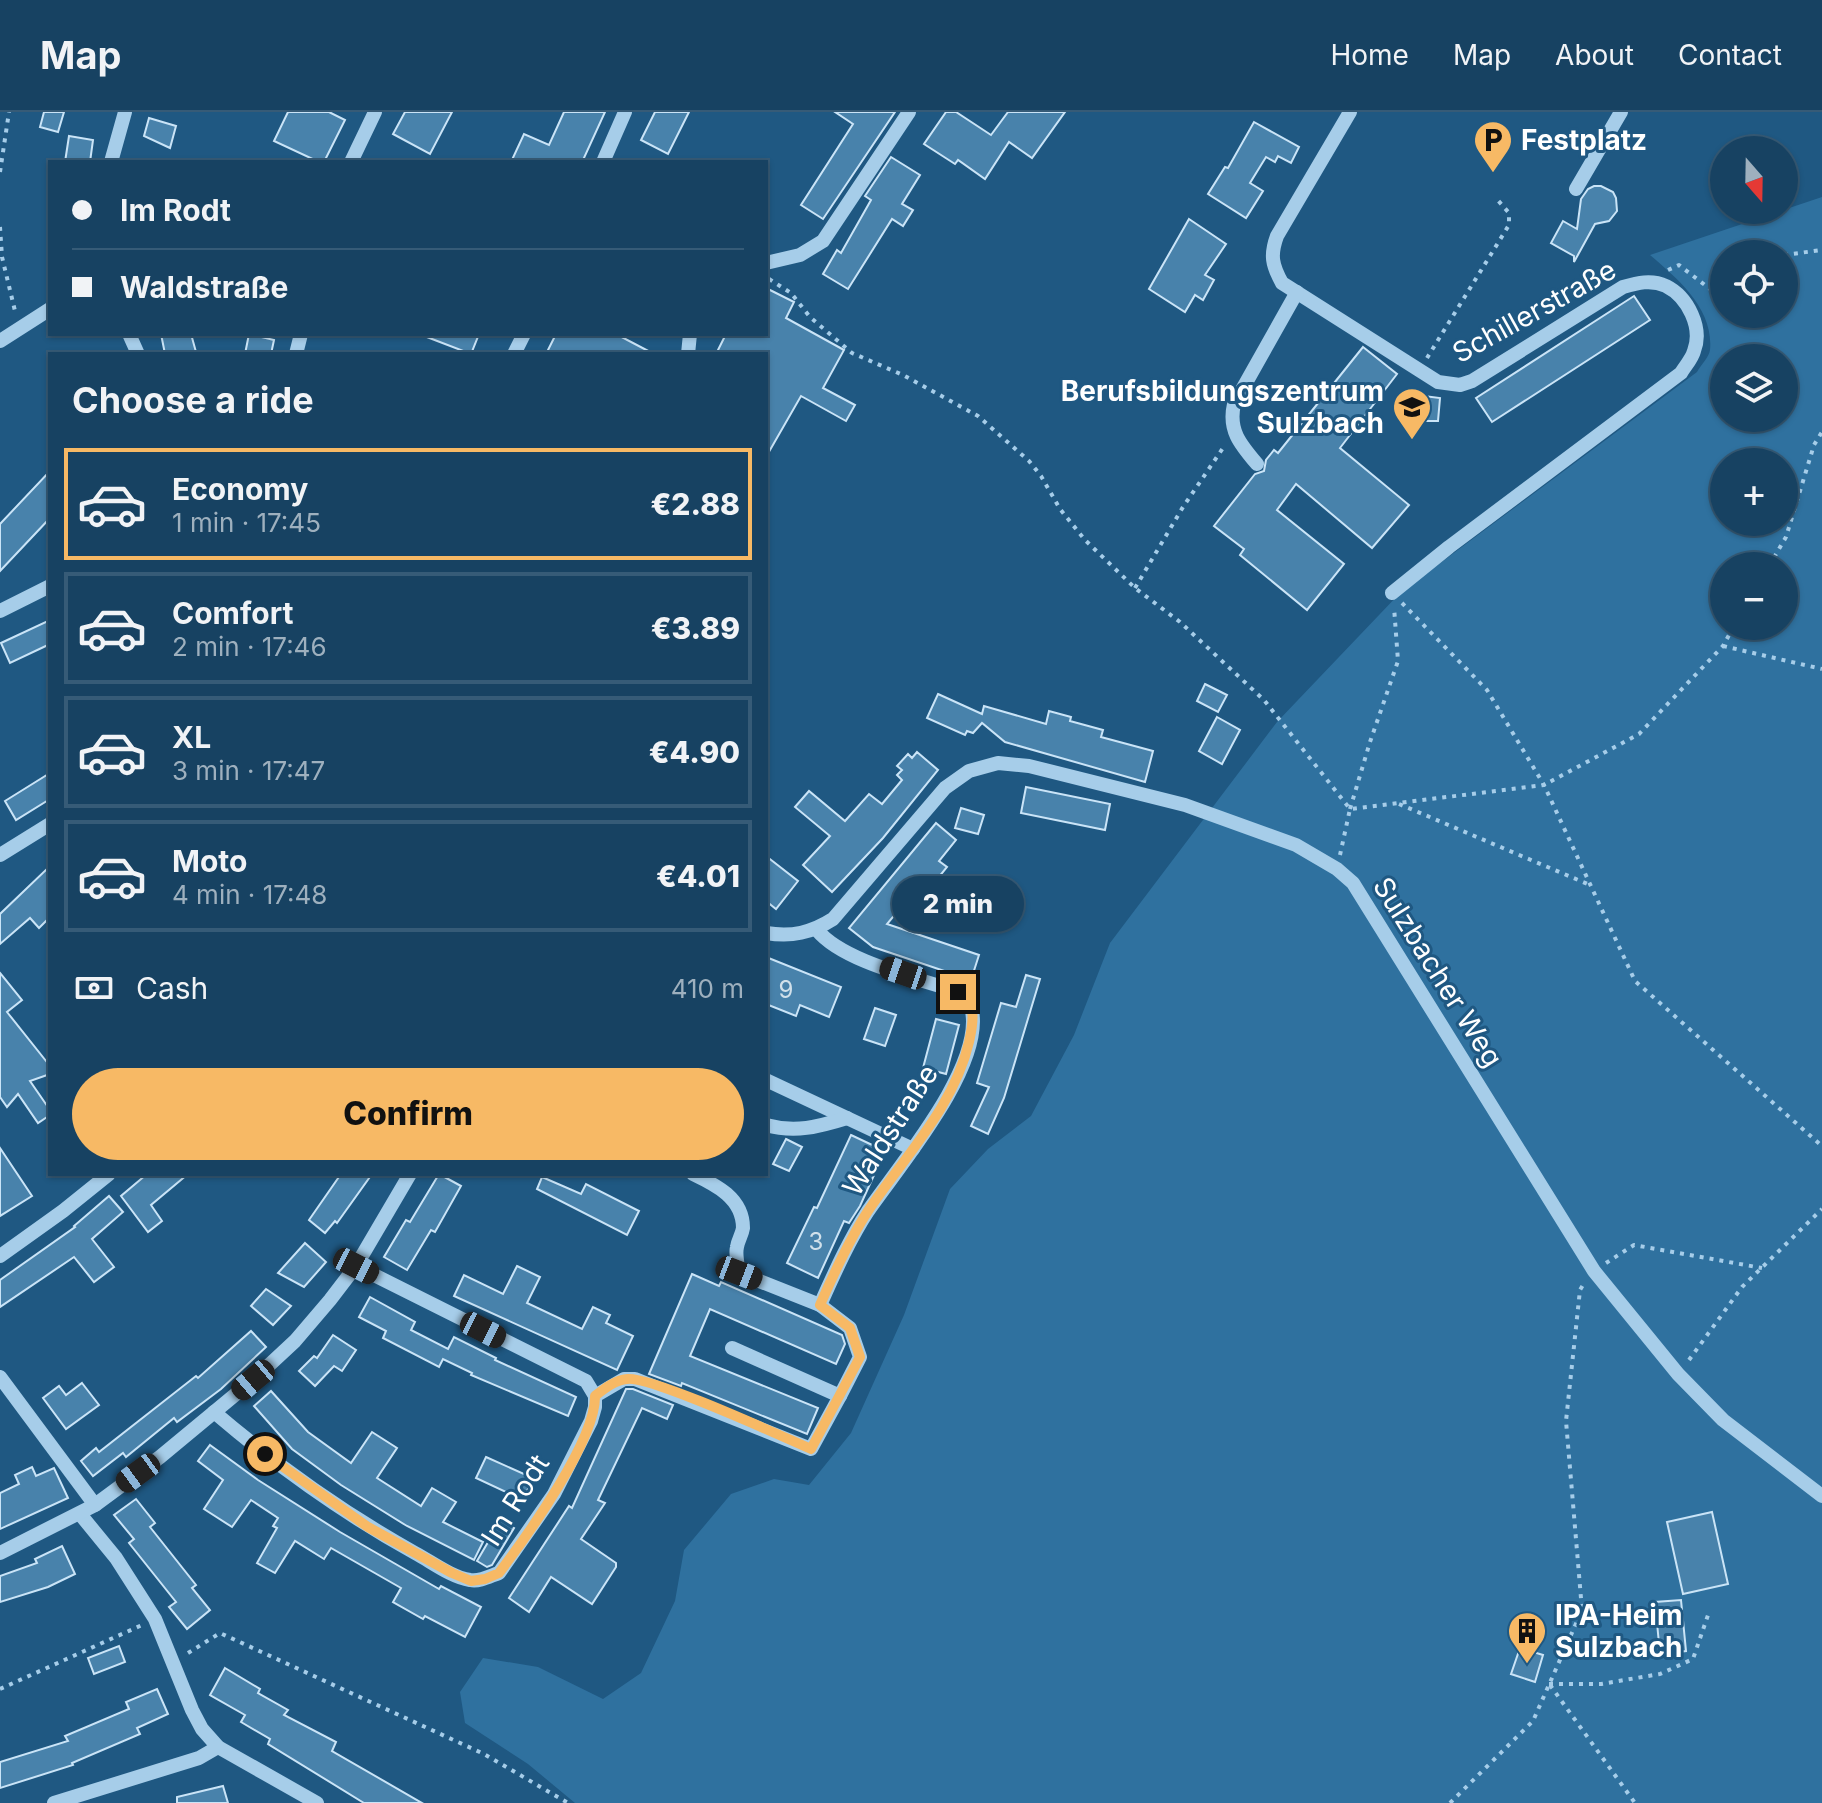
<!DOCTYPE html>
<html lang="en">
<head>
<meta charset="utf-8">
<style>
  :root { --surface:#174262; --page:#244d6b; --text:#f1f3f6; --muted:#9eb0be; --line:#365b77; --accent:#f7b965 }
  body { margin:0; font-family:Inter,sans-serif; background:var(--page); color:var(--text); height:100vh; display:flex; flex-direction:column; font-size:30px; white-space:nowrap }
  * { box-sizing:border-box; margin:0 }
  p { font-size:26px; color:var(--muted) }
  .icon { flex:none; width:44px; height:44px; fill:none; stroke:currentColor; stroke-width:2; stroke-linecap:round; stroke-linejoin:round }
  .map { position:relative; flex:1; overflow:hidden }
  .side { position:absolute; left:48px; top:240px; width:720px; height:824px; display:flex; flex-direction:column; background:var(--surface); border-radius:0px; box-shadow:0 2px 6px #0004,0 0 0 2px var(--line) }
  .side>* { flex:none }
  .top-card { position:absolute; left:48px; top:48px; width:720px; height:176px; border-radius:0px; box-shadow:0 2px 6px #0004,0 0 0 2px var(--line); display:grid; align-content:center; height:176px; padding:0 24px; background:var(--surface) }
  .needle { width:52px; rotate:160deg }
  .controls { position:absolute; left:1710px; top:24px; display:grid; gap:16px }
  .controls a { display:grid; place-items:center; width:88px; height:88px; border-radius:50%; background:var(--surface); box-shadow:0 2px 6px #0004,0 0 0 2px var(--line); font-size:40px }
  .end { position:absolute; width:36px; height:36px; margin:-18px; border:10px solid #f7b965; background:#111; box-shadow:0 0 0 4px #111 }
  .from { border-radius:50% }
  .bubble { position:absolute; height:56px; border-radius:28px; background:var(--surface); box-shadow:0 2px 6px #0004,0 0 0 2px var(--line); font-size:26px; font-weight:800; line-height:56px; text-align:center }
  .car { position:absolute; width:24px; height:48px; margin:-24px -12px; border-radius:10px; box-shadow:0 0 6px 2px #0007; background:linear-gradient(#222 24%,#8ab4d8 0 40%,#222 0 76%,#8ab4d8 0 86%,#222 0) }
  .top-card b { display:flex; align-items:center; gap:28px; height:76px; font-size:30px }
  .top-card b+b { border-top:2px solid var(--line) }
  .top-card i { width:20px; height:20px; background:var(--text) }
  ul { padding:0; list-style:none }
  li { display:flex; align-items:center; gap:24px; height:112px; margin:0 16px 12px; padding:0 8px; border:4px solid var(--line); border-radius:0px }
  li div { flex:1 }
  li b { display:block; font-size:30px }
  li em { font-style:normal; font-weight:800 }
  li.on { border-color:var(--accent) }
  li>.icon { width:72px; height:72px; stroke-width:1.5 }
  h2 { padding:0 24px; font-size:36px; line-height:96px }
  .pay { display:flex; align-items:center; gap:20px; height:88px; padding:0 24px; font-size:30px }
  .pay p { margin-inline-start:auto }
  .button { display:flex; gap:16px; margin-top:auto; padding:16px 24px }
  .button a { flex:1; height:92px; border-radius:48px; background:var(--accent); color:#111; font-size:32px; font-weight:800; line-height:92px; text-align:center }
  header { display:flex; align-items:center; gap:48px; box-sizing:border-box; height:112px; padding:0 40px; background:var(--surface); border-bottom:2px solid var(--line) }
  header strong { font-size:38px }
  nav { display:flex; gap:44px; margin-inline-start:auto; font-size:28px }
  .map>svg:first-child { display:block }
</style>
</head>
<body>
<header>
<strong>Map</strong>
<nav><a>Home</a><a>Map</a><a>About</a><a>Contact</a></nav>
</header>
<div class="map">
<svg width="1822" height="1691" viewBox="0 0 1822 1691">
  <rect width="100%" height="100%" fill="#1f5882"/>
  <!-- green -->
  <path fill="#2f719f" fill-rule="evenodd" d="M1822,85V1691H575L528,1652L465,1611L460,1580L483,1546L538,1555L603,1587L641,1561L675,1489L684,1438L731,1382L774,1367L809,1373L851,1321L904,1203L950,1077L988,1037L1031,1004L1074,923L1110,831L1277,610L1400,481L1697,260C1701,253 1709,245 1710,238C1714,197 1678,167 1650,143ZM1724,142H1784V202H1724ZM1724,246H1784V306H1724ZM1724,350H1784V410H1724ZM1724,454H1784V514H1724Z"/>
  <!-- building -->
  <g fill="#4882ab" stroke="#cae4f7" stroke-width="2">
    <polygon points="44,0 64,0 58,20 40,15"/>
    <polygon points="288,0 329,0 345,8 324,50 319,50 274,29"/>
    <polygon points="405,0 452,0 430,42 393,22"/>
    <polygon points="564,0 605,0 583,48 587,50 511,50 524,22 549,33"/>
    <polygon points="655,0 689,0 668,42 641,28"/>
    <polygon points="835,0 895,0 823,107 801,93 853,12"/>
    <polygon points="946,0 956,0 991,23 1008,0 1065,0 1032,46 1009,30 985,67 958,48 955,52 924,32"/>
    <polygon points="149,6 176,14 170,36 144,24"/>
    <polygon points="1254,10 1299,35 1291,51 1278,44 1275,50 1266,45 1250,71 1263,79 1246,106 1208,82 1225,55 1228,56"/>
    <polygon points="69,24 93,28 90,50 65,50"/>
    <polygon points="891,45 920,63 902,92 913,98 903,114 892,107 848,177 823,162 837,138 841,141 871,88 865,84"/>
    <polygon points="1594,74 1601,74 1613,80 1616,86 1617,99 1609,109 1595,112 1574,150 1574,144 1551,131 1563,109 1577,117 1581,87 1588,77"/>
    <polygon points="1189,107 1226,132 1205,163 1214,168 1203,188 1195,183 1185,200 1149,177"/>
    <polygon points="766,176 794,190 786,206 844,238 823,276 855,293 846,309 801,284 766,345 766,242 716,242 726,222 766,222"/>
    <polygon points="1634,184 1650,208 1492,310 1476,286"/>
    <polygon points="161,222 191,222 196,240 165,242"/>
    <polygon points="249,222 274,228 271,242 245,242"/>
    <polygon points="419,222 479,222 471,242"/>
    <polygon points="556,222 616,222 654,242 546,242"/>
    <polygon points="1363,235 1397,262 1340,336 1409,393 1372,436 1296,372 1277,398 1344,452 1307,498 1240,443 1244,437 1214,414 1255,362 1264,359 1266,348 1274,338 1278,341"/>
    <polygon points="1424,284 1440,286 1438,309 1419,309"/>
    <polygon points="50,359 50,406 0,459 0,412"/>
    <polygon points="50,508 50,532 10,551 1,531"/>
    <polygon points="1205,572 1227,583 1218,600 1197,589"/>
    <polygon points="938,582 982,602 984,594 1046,612 1049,599 1071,605 1070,609 1103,618 1101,625 1153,639 1145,670 1005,630 982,611 973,621 967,619 965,623 927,606"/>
    <polygon points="1217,605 1240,618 1222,652 1199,639"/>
    <polygon points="917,640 938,658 883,726 832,780 803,753 830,724 795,695 809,679 845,709 869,682 882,692 902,668 897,663 902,658 897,654 908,642 912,646"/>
    <polygon points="50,661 50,687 16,708 5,689"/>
    <polygon points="1026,675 1110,692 1105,718 1021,701"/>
    <polygon points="961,696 984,703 978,722 955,716"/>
    <polygon points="936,711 956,728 939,749 947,755 930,776 922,770 887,812 979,843 971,868 873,835 849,816"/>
    <polygon points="766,744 798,769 776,797 766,789"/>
    <polygon points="50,754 50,805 39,816 30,806 0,832 0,802"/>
    <polygon points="766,845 841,875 829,905 800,893 796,904 766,892"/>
    <polygon points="0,861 22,888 7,900 50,954 50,962 30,969 50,998 50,1003 38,1011 18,982 7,995 0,985"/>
    <polygon points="1026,863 1040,867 1004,986 988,1022 971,1014 989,975 977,971 1001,891 1016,895"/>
    <polygon points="875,896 896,903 885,934 864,927"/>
    <polygon points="936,907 959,913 946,962 923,956"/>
    <polygon points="851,1023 885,1039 860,1094 849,1111 844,1109 818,1166 787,1151 814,1095 817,1096"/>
    <polygon points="786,1027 802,1035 789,1059 773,1052"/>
    <polygon points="0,1036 32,1084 0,1104"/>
    <polygon points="147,1062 188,1062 151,1093 162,1109 148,1120 121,1084"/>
    <polygon points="341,1062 372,1062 337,1111 335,1109 325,1121 309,1108"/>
    <polygon points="439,1062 461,1074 435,1120 431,1118 407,1158 384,1145 406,1108 410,1110"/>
    <polygon points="542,1065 581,1082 586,1072 639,1099 627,1123 537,1077"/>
    <polygon points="109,1084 123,1100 92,1127 114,1155 94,1170 74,1145 0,1195 0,1168 75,1115 74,1114"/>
    <polygon points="305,1131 326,1150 304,1175 278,1161"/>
    <polygon points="517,1154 540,1165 527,1191 582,1217 593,1195 610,1203 606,1211 633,1224 617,1258 454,1184 464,1163 503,1182"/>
    <polygon points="692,1162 719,1174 721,1170 842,1223 845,1232 836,1252 710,1197 690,1244 818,1296 807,1322 682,1271 681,1274 649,1262"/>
    <polygon points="266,1177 291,1194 273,1213 251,1194"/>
    <polygon points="370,1185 415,1210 411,1218 448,1237 454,1225 496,1246 495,1248 576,1285 568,1304 471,1263 472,1261 443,1247 439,1255 383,1226 386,1219 359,1205"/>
    <polygon points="251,1219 266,1235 221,1277 177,1310 174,1306 126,1345 123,1341 93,1364 81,1349 96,1336 99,1340 196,1264 198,1266"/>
    <polygon points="333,1223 356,1238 342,1259 334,1254 315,1274 299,1259 314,1244 317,1246"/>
    <polygon points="82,1271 99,1293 66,1317 43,1286 59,1274 66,1283"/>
    <polygon points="626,1277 633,1277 673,1293 667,1307 642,1296 598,1388 605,1391 581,1427 616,1451 616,1455 592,1492 551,1465 529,1500 509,1486 569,1394 572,1396"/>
    <polygon points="271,1279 308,1320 351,1351 372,1320 397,1336 377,1366 421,1394 432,1376 456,1390 443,1410 483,1430 474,1448 407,1414 341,1373 292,1337 254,1294"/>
    <polygon points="210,1333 258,1368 340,1420 439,1477 441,1474 481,1495 465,1525 425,1504 423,1507 393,1490 401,1476 331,1436 324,1447 295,1429 275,1461 257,1451 277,1416 273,1414 278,1406 251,1388 232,1415 204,1397 223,1368 198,1349"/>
    <polygon points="486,1345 533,1366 523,1388 476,1366"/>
    <polygon points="32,1355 36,1364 54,1356 68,1386 0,1417 0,1381 19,1372 15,1363"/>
    <polygon points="136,1387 155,1411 150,1415 196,1473 192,1476 210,1498 187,1517 169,1495 176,1490 129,1431 134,1427 114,1403"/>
    <polygon points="1712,1400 1728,1472 1683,1482 1667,1410"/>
    <polygon points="501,1408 514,1416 492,1453 487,1455 477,1449"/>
    <polygon points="62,1434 75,1462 48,1475 0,1490 0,1464 37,1451 35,1447"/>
    <polygon points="1681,1488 1686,1539 1660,1542 1655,1490"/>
    <polygon points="119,1534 125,1550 94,1562 88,1546"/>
    <polygon points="1520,1536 1543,1543 1535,1570 1511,1562"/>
    <polygon points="225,1556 260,1577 258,1581 288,1598 284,1603 336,1630 332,1639 422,1691 364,1691 268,1632 270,1627 241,1610 245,1603 210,1583"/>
    <polygon points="157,1577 168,1602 137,1616 140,1622 72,1651 73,1653 0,1676 0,1650 68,1629 65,1624 129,1597 126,1590"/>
    <polygon points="223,1674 228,1691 177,1691 177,1685"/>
  </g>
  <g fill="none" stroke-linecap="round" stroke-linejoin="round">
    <!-- path -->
    <g stroke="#a6cde9" stroke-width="4" stroke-dasharray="4 6" stroke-linecap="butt">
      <polyline points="0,60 9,0"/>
      <polyline points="0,115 2,145 15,199"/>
      <polyline points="1784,143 1822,138"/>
      <polyline points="1668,158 1679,153 1710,177 1724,165"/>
      <polyline points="769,167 791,181 810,205 852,241 903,263 978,304 1029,349 1041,364 1060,397 1085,428 1135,476 1180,510 1264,588 1350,697"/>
      <polyline points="1427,246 1509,113 1509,101 1495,85"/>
      <polyline points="1769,454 1786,425 1814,333 1822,320"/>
      <polyline points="1135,476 1183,395 1223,336"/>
      <polyline points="1402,491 1487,578 1544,673 1635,869 1822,1034"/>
      <polyline points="1723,534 1822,557"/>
      <polyline points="1399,692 1590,773"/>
      <polyline points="1350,697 1370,630 1398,549 1394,495"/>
      <polyline points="1340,743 1350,697 1544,673 1639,622 1723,534 1734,514"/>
      <polyline points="1606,1151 1634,1133 1762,1156"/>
      <polyline points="1689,1248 1742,1175 1822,1097"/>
      <polyline points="188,1541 220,1521 484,1642 568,1691"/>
      <polyline points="1549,1572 1601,1572 1660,1562 1693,1547 1708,1503"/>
      <polyline points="1550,1573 1635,1691"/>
      <polyline points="0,1577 142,1513"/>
      <polyline points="1450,1691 1533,1609 1582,1498 1566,1309 1580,1178 1583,1173"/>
    </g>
    <!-- minor -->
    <g stroke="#a6cde9" stroke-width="14">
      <path d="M1350,0L1277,124C1270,143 1272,153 1282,171L1438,270L1460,273L1472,269L1623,175C1637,171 1651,167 1666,174C1688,185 1703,216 1694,239C1692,247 1685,254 1681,261L1449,435L1392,481"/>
      <polyline points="111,50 125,0"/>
      <polyline points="351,50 375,0"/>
      <polyline points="603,50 625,0"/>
      <polyline points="1576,77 1621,0"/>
      <polyline points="766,151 800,143 823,129 909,0"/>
      <polyline points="129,222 138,242"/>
      <polyline points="0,229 50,197"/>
      <polyline points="296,242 301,222"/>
      <polyline points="514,242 524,222"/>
      <polyline points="688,242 690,222"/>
      <path d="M1257,352C1240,332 1228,318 1234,292L1297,180"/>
      <polyline points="0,499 50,474"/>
      <polyline points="0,743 50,712"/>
      <path d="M817,818C843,850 918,866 958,880C964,886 971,891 972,899C983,956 899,1054 868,1099C849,1128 834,1162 820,1193"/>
      <path d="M766,821C792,825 811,821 833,807L945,676L969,659L998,651L1029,654L1185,693L1296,733L1337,757L1353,771L1594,1159L1678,1262L1723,1308L1822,1384"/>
      <polyline points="766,968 913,1037"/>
      <path d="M766,1013C795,1021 818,1015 847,1006"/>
      <path d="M693,1062C716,1073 743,1086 743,1116C742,1123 738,1128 737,1135C735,1143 738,1153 739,1161L820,1193L850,1216L860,1245L840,1284L732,1236"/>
      <polyline points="0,1144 63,1099 109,1062"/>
      <polyline points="0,1265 95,1393"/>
      <polyline points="595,1284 624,1267 635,1267 811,1337 840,1284"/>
      <path d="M214,1300C276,1353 343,1401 415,1441C432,1450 451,1465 470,1468C480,1470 490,1464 499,1461L554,1382L591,1309L595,1295V1284L586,1269L356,1154"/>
      <polyline points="80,1402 116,1446 155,1507 192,1598 202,1617 218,1635 317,1691"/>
      <polyline points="0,1441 95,1393 160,1345 253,1268 295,1229 330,1188 356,1154 410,1062"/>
      <polyline points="54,1691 199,1646 218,1635"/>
    </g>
  </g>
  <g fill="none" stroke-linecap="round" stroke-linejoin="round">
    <!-- route -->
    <path stroke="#f7b965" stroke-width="10" d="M265,1342L368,1415L452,1461L471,1469L485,1467L499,1461C527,1424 596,1328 595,1284C604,1277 615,1268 627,1267C651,1264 781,1324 811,1337L860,1245L850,1216L820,1193C834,1161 849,1128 868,1099C904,1045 954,995 969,930C971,920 974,909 972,899C971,891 964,886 958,880"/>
  </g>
  <!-- icons -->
  <defs>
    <symbol id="parking-pin" viewBox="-11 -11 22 30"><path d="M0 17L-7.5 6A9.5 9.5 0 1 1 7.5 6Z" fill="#f7b965" stroke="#1f5882"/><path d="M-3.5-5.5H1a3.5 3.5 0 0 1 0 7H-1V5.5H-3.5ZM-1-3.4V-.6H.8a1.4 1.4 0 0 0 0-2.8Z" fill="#111"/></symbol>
    <symbol id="school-pin" viewBox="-11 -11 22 30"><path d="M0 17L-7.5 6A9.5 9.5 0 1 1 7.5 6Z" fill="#f7b965" stroke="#1f5882"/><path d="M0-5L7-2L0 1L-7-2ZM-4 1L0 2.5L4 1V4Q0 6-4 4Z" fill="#111"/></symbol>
    <symbol id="building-pin" viewBox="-11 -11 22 30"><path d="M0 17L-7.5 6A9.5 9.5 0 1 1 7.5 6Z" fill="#f7b965" stroke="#1f5882"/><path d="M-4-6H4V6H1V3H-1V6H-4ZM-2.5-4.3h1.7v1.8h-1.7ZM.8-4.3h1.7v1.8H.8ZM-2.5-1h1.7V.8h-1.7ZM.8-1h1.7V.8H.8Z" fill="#111"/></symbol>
  </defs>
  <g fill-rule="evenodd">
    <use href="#parking-pin" x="1471" y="6" width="44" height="60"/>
    <use href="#school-pin" x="1390" y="273" width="44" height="60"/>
    <use href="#building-pin" x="1505" y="1497" width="44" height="60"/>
  </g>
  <g text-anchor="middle" stroke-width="6" stroke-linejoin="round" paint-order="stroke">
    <!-- number labels -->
    <g font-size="24" fill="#d1e0ea">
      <text x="786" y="886">9</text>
      <text x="816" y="1138">3</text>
    </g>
    <!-- poi labels -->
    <g font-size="28" font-weight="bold" fill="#fff" stroke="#1f5882" text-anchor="start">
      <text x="1521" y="38">Festplatz</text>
      <text x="1384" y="289" text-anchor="end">Berufsbildungszentrum<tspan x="1384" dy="32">Sulzbach</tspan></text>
      <text x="1555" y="1513">IPA-Heim<tspan x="1555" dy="32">Sulzbach</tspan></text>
    </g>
    <!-- street labels -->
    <g font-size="28" fill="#fff" stroke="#1f5882">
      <text transform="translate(1534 199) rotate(-29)" y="10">Schillerstraße</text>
      <text transform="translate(1438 860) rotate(58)" y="10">Sulzbacher Weg</text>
      <text transform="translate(890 1018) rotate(-57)" y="10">Waldstraße</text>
      <text transform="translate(515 1388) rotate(-58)" y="10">Im Rodt</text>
    </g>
  </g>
</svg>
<div class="controls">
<a><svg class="needle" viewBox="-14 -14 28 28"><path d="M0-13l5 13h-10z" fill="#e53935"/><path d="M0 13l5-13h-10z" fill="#9eb0be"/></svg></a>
<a><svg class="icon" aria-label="locate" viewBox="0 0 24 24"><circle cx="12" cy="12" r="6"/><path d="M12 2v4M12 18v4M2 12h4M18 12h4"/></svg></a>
<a><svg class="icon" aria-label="layers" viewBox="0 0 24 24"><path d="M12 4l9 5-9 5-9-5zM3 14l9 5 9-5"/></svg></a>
<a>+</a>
<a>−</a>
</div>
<i class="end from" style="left:265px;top:1342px"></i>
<i class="end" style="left:958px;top:880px"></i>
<div class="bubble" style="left:892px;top:764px;width:132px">2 min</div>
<i class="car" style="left:903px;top:861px;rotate:289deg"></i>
<i class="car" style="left:356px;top:1154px;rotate:117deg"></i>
<i class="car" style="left:739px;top:1161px;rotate:111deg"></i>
<i class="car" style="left:483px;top:1218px;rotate:117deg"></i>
<i class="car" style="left:253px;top:1268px;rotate:230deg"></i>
<i class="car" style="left:138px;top:1361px;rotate:234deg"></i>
<div class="top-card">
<b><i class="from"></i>Im Rodt</b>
<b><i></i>Waldstraße</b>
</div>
<section class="side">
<h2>Choose a ride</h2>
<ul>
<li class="on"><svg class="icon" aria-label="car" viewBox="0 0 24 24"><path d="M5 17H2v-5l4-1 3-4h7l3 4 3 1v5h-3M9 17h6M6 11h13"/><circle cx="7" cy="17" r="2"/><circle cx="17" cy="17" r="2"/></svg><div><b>Economy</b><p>1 min · 17:45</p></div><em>€2.88</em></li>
<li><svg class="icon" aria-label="car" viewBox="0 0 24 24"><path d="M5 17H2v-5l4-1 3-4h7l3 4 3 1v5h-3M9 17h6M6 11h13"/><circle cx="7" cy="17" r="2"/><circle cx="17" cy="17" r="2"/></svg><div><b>Comfort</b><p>2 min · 17:46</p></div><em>€3.89</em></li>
<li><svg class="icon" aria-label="car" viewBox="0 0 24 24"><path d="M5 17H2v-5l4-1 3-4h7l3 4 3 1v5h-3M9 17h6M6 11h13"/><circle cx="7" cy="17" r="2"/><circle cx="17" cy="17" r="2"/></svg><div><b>XL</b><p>3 min · 17:47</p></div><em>€4.90</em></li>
<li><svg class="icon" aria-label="car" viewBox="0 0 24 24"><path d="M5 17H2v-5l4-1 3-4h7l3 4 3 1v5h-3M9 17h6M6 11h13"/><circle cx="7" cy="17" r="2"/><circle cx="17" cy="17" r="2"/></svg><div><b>Moto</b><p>4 min · 17:48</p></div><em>€4.01</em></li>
</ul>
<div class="pay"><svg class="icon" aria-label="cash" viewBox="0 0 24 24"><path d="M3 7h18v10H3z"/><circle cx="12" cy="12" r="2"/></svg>Cash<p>410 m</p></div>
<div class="button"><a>Confirm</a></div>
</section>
</div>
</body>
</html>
